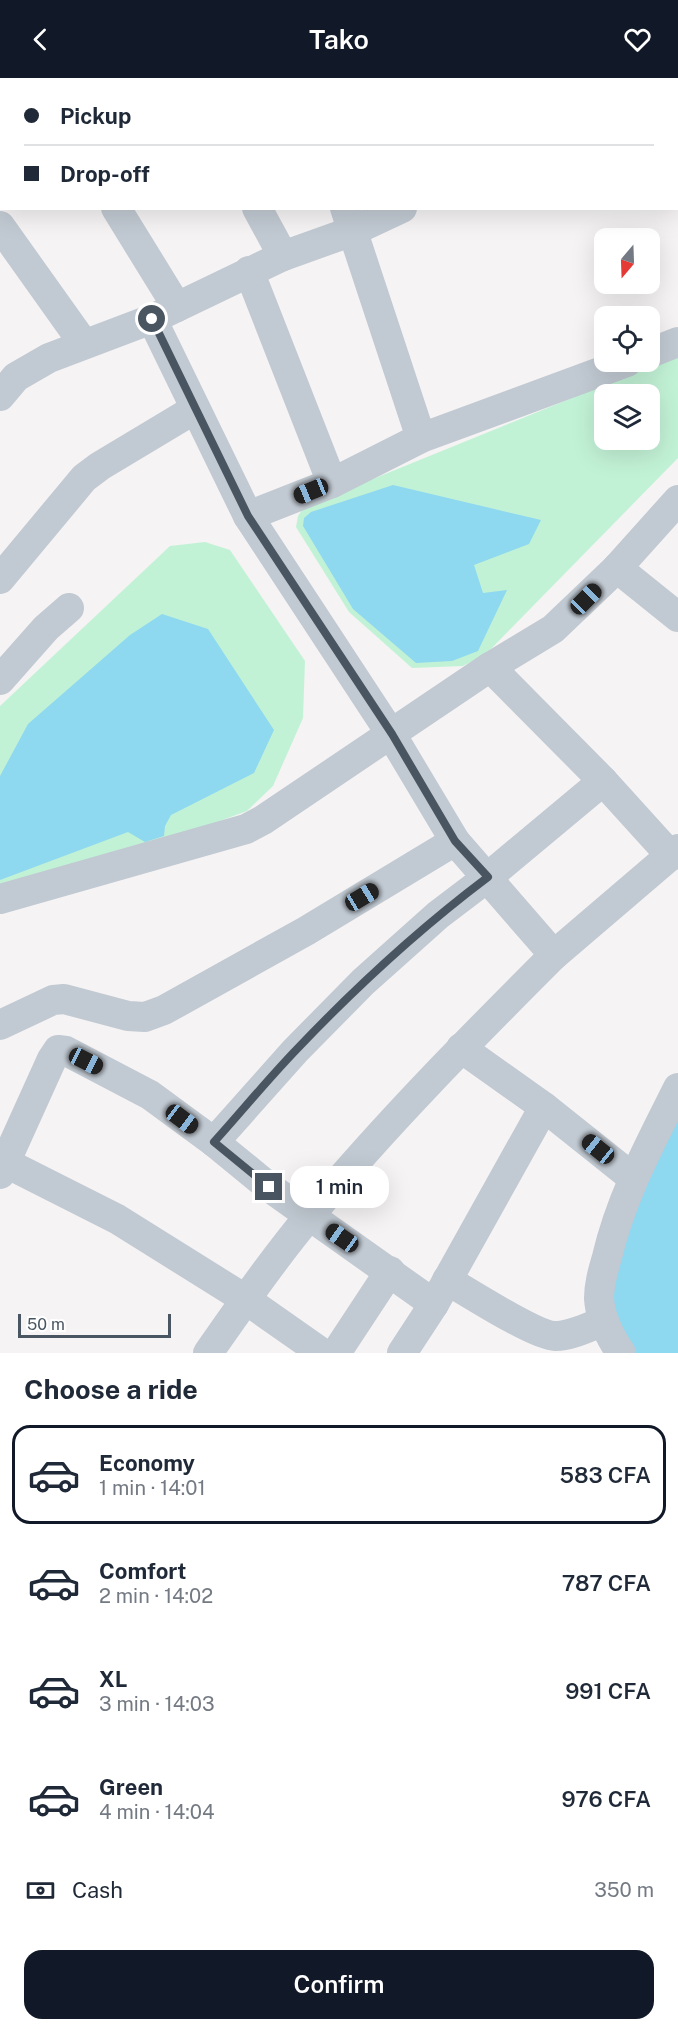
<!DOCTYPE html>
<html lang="en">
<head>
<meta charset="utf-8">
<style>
  :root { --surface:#fff; --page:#f6f6f7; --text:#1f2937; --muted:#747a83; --line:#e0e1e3; --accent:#111827 }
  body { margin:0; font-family:"Public Sans",sans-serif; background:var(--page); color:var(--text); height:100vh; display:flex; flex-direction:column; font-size:22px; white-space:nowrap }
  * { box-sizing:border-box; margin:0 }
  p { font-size:20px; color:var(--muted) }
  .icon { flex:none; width:33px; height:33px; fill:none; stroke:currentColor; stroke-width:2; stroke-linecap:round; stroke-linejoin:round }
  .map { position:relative; height:1275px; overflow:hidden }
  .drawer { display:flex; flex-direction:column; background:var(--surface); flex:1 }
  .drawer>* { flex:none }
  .guide { position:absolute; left:0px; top:0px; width:678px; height:132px; box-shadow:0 6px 24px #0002; display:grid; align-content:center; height:132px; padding:0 24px; background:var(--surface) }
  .needle { width:39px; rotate:199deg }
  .buttons { position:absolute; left:594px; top:150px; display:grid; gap:12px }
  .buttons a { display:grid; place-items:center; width:66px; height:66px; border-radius:12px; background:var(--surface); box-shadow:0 6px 24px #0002; font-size:30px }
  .scale { position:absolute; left:18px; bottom:15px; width:153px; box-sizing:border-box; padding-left:6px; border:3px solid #495561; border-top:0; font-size:16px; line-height:21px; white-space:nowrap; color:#495561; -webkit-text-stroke:4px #fff; paint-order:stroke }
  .end { position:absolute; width:27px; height:27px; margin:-14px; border:8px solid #495561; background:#fff; box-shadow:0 0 0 3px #fff }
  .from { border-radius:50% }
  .bubble { position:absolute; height:42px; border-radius:18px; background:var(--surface); box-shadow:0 6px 24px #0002; font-size:20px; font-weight:600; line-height:42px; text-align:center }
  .car { position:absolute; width:18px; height:36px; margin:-18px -9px; border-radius:8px; box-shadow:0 0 4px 2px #0007; background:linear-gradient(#222 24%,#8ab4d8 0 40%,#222 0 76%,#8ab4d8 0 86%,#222 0) }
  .guide b { display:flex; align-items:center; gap:21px; height:57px; font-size:22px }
  .guide b+b { border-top:2px solid var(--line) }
  .guide i { width:15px; height:15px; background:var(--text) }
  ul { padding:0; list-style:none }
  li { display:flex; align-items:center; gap:18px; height:99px; margin:0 12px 9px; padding:0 12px; border:3px solid transparent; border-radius:18px }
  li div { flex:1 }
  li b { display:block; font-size:22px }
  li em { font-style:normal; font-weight:600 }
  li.active { border-color:var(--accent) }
  li>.icon { width:54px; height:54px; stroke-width:1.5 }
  h2 { padding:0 24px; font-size:27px; line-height:72px }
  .pay { display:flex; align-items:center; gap:15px; height:66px; padding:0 24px; font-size:22px }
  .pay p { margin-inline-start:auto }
  .button { display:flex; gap:12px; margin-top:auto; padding:12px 24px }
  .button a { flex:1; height:69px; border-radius:18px; background:var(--accent); color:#fff; font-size:24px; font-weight:600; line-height:69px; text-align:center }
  header { display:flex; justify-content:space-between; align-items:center; height:78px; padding:0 24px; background:var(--accent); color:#fff; font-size:27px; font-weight:600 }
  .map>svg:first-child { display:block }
</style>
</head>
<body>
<header><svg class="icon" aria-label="back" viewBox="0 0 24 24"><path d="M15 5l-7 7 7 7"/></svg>Tako<svg class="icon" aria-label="heart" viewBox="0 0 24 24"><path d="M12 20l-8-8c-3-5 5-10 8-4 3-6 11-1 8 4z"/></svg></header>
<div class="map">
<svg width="678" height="1275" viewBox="0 0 678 1275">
  <rect width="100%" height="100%" fill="#f5f3f3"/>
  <!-- green -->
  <g fill="#c2f2d6" fill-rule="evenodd">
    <path d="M678,277V380L486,576L463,588L412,590L349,534L296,449L298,438L304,429ZM604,316H650V362H604Z"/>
    <polygon points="205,464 230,472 305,583 303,640 273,708 247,733 0,824 0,628 170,468"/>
  </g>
  <!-- water -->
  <g fill="#8ed8f0">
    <polygon points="393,407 541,442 529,466 474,487 483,515 507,512 478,573 452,583 416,585 353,531 303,448 304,440 311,434"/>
    <polygon points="162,536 208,551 274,652 254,695 171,737 165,748 164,758 145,764 128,754 0,802 0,698 28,646 130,557"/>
    <polygon points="678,1029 678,1275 636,1275 617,1248 611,1218 616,1175"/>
  </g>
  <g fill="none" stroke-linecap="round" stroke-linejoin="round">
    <!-- minor -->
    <g stroke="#c1c9d2" stroke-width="30">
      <polyline points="36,0 37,2"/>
      <polyline points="186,0 186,2"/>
      <polyline points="276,0 276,2"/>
      <polyline points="353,0 354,2"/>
      <polyline points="5,2 8,0"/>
      <polyline points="510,2 513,0"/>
      <polyline points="676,18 678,21"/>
      <polyline points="116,130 177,229"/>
      <polyline points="257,130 283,178"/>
      <polyline points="345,130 421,360"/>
      <polyline points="0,148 84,266"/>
      <polyline points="249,193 332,405"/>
      <path d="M152,241L248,438L391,656L455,763L554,877C470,961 387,1045 311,1136C274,1180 241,1228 208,1275"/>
      <polyline points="650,275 678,264"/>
      <polyline points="0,318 16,299 49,280 152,241 283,178 353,153 402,130"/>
      <polyline points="248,438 332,405 421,360 627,284"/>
      <polyline points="617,490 678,539"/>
      <polyline points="0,501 84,400 100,388 195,331"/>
      <polyline points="490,589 603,703 671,778"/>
      <polyline points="0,602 46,550 69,530"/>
      <polyline points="0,821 246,751 263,742 490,589 553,551 617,490 678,422"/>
      <polyline points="554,877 678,771"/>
      <polyline points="0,947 53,922 64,921 128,938 145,939 164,932 306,853 455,763"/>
      <polyline points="461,970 544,1029 633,1100"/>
      <polyline points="214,1064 295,973 363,904 438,837 488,799 603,703"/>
      <polyline points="6,1085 117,1141 245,1221 322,1275"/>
      <polyline points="0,1096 52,981 58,972 66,973 150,1017 214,1064 269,1109 434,1226"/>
      <path d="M447,1202C466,1213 536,1258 555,1258C572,1258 588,1249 604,1243"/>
      <polyline points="336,1275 390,1193"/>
      <polyline points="402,1275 434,1226 544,1029"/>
      <path d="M621,1275C610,1259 600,1240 599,1220C599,1206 603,1193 607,1179C621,1119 650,1066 678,1010"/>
    </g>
  </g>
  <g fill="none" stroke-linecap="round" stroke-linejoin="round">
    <!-- route -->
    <path stroke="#495561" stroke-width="8" d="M152,241L248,438L392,656L455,763L488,799C419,851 356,909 297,971C268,1001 242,1033 214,1064L269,1109"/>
  </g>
</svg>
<div class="buttons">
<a><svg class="needle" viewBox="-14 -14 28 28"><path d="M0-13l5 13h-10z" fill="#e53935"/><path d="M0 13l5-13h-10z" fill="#747a83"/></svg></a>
<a><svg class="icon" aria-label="locate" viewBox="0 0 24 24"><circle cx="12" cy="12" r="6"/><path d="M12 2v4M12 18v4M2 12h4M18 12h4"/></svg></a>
<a><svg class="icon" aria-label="layers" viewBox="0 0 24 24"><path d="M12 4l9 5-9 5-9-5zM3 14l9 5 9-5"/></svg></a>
</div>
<div class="scale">50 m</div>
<i class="end from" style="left:152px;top:241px"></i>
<i class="end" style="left:269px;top:1109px"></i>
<div class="bubble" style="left:290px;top:1088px;width:99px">1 min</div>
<i class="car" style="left:311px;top:413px;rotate:248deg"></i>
<i class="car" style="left:586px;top:521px;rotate:45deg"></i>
<i class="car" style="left:362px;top:819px;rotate:59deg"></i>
<i class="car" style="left:86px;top:983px;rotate:117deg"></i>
<i class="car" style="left:182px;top:1041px;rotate:127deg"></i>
<i class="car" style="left:598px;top:1071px;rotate:309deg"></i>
<i class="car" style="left:342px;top:1160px;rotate:305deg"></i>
<div class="guide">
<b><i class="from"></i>Pickup</b>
<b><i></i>Drop-off</b>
</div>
</div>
<section class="drawer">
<h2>Choose a ride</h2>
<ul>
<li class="active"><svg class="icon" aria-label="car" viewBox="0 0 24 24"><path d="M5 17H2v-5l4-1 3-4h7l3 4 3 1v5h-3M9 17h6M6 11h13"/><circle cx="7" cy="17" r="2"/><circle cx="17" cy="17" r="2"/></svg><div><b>Economy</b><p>1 min · 14:01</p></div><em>583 CFA</em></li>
<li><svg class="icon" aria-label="car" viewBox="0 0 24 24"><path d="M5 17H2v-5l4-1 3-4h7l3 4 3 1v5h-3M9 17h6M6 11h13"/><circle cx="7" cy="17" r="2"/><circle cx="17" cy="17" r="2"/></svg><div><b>Comfort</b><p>2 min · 14:02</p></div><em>787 CFA</em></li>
<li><svg class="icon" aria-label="car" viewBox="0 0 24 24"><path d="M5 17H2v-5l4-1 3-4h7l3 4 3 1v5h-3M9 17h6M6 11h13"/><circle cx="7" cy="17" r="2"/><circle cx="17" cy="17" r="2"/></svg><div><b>XL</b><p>3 min · 14:03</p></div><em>991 CFA</em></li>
<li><svg class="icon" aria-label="car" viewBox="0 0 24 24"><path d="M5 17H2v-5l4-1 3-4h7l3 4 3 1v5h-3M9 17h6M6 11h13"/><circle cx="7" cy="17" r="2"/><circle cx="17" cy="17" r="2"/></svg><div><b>Green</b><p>4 min · 14:04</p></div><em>976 CFA</em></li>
</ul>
<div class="pay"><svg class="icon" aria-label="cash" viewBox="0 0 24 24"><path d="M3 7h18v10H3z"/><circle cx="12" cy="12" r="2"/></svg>Cash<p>350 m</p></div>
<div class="button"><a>Confirm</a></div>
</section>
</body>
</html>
